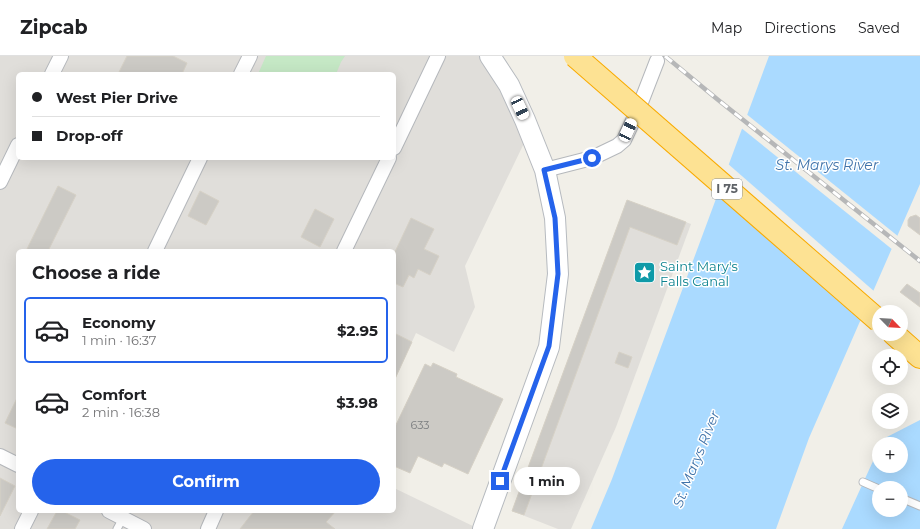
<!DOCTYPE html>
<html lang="en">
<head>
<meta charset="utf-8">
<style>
  :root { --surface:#fff; --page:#f2f2f2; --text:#202124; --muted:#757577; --line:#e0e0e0; --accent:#2563eb }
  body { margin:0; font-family:Montserrat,sans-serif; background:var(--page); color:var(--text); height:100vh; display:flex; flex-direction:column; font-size:15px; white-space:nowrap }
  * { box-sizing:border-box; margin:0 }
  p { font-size:13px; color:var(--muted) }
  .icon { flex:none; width:22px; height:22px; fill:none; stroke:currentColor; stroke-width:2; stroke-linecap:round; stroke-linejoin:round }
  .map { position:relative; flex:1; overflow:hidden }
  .sheet { position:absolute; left:16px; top:193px; width:380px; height:264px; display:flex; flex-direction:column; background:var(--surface); border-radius:6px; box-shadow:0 4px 16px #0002 }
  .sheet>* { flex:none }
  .guide { position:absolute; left:16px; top:16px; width:380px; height:88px; border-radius:6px; box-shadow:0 4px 16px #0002; display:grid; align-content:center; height:88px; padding:0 16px; background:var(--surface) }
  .needle { width:26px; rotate:115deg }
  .tools { position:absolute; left:872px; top:249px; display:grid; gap:8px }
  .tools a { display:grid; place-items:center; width:36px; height:36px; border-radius:50%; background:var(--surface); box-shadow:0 4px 16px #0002; font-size:20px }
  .end { position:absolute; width:18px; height:18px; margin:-9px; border:5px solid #2563eb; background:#fff; box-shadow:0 0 0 2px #fff }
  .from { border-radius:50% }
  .bubble { position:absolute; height:28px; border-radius:14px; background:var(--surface); box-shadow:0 4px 16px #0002; font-size:13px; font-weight:700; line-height:28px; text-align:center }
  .car { position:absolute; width:12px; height:24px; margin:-12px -6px; border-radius:5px; box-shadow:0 0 3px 1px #0007; background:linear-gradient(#fff 24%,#345 0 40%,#fff 0 76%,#345 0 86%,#fff 0) }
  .guide b { display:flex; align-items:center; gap:14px; height:38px; font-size:15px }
  .guide b+b { border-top:1px solid var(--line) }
  .guide i { width:10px; height:10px; background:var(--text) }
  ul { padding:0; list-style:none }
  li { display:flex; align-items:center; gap:12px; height:66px; margin:0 8px 6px; padding:0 8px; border:2px solid transparent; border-radius:6px }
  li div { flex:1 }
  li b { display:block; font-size:15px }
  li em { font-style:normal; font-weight:700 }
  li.current { border-color:var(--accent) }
  li>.icon { width:36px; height:36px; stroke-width:1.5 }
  h2 { padding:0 16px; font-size:18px; line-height:48px }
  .action { display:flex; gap:8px; margin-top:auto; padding:8px 16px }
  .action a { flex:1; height:46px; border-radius:24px; background:var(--accent); color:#fff; font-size:16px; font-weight:700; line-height:46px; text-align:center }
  header { display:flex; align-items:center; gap:24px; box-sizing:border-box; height:56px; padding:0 20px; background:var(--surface); border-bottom:1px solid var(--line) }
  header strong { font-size:19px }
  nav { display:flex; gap:22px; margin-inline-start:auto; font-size:14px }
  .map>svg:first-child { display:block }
</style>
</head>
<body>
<header>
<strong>Zipcab</strong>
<nav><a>Map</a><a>Directions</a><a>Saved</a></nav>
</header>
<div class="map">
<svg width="920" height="473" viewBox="0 0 920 473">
  <rect width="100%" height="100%" fill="#f1efe8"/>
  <!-- industrial -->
  <g fill="#e0deda" fill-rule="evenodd">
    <path d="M0,0H479L508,44L526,83L465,210L475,251L454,296L416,277L394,325V195H18V455H394V432L477,472V473H0ZM18,18H394V102H18Z"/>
    <polygon points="627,144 691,168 616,371 571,473 558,473 512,455"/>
  </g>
  <!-- green -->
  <polygon fill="#c5e8c5" points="266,0 345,0 341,6 336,18 258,18"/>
  <!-- water -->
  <g fill="#aadaff" fill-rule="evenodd">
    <polygon points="769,0 920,0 920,128 809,382 776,473 591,473 612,423"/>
    <path d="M920,364V473H842L879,392V410H901V388H881L883,383ZM879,432H901V454H879Z"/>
  </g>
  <!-- pier -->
  <g fill="#f1efe8">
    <polygon points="745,57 899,181 893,194 740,71"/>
    <polygon points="727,107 875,236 865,260 717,133"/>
  </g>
  <!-- building -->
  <g fill="#cccac5" stroke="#d6d1c6">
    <polygon points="127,0 173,0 187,7 182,18 118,18"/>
    <polygon points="58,130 76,139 48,195 26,195"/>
    <polygon points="200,135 219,145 206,169 188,160"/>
    <polygon points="627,144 686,166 677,189 630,171 524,459 512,455"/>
    <polygon points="315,153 334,163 320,191 301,181"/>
    <polygon points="916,159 920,162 920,179 908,170 908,164 910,161"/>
    <polygon points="411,162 434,173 424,193 439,200 430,219 418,213 414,222 409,219 403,231 394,227 394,198"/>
    <polygon points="907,228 920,237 920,251 900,236"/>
    <polygon points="394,277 412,286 394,325"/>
    <polygon points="619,296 632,301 628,312 615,307"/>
    <polygon points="433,307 457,318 456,321 503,343 468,418 444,407 442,411 418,400 410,417 394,410 394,373 425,308 431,311"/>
    <polygon points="18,340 18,373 5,367"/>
    <polygon points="0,422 15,430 0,460"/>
    <polygon points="57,455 62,455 80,464 75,473 47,473"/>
    <polygon points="254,455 336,455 326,466 335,473 240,473"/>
  </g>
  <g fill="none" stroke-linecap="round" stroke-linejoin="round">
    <defs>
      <g id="lane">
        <polyline points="863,426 879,433"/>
        <polyline points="901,442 920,450"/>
        <polyline points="117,473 123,462"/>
      </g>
      <g id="street">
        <polyline points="52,18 61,0"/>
        <polyline points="241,18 250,0"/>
        <polyline points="394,92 438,0"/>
        <polyline points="545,114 592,102 617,90 624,84 638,54 657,5"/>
        <polyline points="0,126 18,89"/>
        <polyline points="155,195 200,102"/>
        <polyline points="344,195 389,102"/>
        <polyline points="0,400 18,409"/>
        <polyline points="109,455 144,473"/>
        <polyline points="22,473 31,455"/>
        <polyline points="208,473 216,455"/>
      </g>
      <polyline id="secondary" points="483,473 549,291 558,218 555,162 545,114 525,64 509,29 490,0"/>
      <polyline id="highway" points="894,278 920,301"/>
    </defs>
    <!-- lane casing -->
    <use href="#lane" stroke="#b5b8bc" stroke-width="9"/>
    <!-- street casing -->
    <use href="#street" stroke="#b5b8bc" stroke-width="16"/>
    <!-- secondary casing -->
    <use href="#secondary" stroke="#b6babf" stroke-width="22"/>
    <!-- highway casing -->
    <use href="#highway" stroke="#f9ab00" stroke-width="24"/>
    <!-- lane -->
    <use href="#lane" stroke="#fff" stroke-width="7"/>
    <!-- street -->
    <use href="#street" stroke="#fff" stroke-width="14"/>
    <!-- secondary -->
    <use href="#secondary" stroke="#fff" stroke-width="20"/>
    <!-- highway -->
    <use href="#highway" stroke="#fde293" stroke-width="22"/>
    <defs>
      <polyline id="rail" points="665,0 717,43 920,205"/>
    </defs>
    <!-- rail casing -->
    <use href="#rail" stroke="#b6b7b8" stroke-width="4.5"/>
    <!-- rail -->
    <use href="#rail" stroke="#fff" stroke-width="3" stroke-dasharray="9" stroke-linecap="butt"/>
    <defs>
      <polyline id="highway-bridge" points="575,0 879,265"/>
    </defs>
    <!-- highway-bridge casing -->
    <use href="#highway-bridge" stroke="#f9ab00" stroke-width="24" stroke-linecap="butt"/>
    <!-- highway-bridge -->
    <use href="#highway-bridge" stroke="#fde293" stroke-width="22"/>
  </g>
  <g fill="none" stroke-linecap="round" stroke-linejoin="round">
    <!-- route -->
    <polyline stroke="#2563eb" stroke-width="5" points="500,425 549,290 558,218 555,162 544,114 592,102"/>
  </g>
  <!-- icons -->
  <defs>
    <symbol id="sight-square" viewBox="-11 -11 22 22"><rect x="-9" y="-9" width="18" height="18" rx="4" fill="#0f9aa8" stroke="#fff"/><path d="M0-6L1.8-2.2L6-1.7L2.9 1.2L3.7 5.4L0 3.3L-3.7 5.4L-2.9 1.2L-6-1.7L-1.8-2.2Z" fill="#fff"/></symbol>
  </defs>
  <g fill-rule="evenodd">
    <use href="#sight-square" x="632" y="204" width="25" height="25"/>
  </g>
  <g text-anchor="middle" stroke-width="3" stroke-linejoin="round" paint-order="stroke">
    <!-- number labels -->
    <g font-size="11" fill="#7a7d7f">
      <text x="420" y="373">633</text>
    </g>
    <!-- shield labels -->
    <rect fill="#fff" stroke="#8f9295" stroke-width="1" x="712" y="123" width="30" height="20" rx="3"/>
    <g font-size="12" font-weight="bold" fill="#5f6368">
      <text x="727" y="137">I 75</text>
    </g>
    <!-- culture labels -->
    <g font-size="13" fill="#0d838f" stroke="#fff" text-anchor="start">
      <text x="660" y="215">Saint Mary's<tspan x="660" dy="15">Falls Canal</tspan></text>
    </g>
    <!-- water labels -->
    <g font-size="14" font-style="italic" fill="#4174aa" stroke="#fff">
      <text x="827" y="114">St. Marys River</text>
      <text transform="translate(696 403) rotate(-68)" y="5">St. Marys River</text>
    </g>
  </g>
</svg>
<div class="tools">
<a><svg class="needle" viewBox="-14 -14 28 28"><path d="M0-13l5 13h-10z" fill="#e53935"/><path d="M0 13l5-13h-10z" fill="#757577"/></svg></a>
<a><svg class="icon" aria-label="locate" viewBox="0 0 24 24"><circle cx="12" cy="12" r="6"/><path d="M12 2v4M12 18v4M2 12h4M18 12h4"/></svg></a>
<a><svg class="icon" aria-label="layers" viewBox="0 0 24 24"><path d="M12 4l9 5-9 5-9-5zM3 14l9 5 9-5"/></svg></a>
<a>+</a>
<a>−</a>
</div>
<i class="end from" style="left:592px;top:102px"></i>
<i class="end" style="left:500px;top:425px"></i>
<div class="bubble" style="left:514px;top:411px;width:66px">1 min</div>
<i class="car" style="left:520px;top:52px;rotate:155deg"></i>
<i class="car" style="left:628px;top:74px;rotate:25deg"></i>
<div class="guide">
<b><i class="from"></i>West Pier Drive</b>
<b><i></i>Drop-off</b>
</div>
<section class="sheet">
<h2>Choose a ride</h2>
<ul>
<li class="current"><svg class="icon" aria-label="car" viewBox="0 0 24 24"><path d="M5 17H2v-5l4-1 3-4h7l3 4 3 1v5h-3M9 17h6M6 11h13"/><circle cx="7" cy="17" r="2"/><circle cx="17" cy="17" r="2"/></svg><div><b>Economy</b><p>1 min · 16:37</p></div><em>$2.95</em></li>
<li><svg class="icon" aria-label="car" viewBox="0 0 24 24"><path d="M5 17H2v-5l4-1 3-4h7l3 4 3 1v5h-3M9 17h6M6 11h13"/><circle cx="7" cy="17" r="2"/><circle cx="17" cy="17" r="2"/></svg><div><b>Comfort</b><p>2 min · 16:38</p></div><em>$3.98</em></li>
</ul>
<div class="action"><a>Confirm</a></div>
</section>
</div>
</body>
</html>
